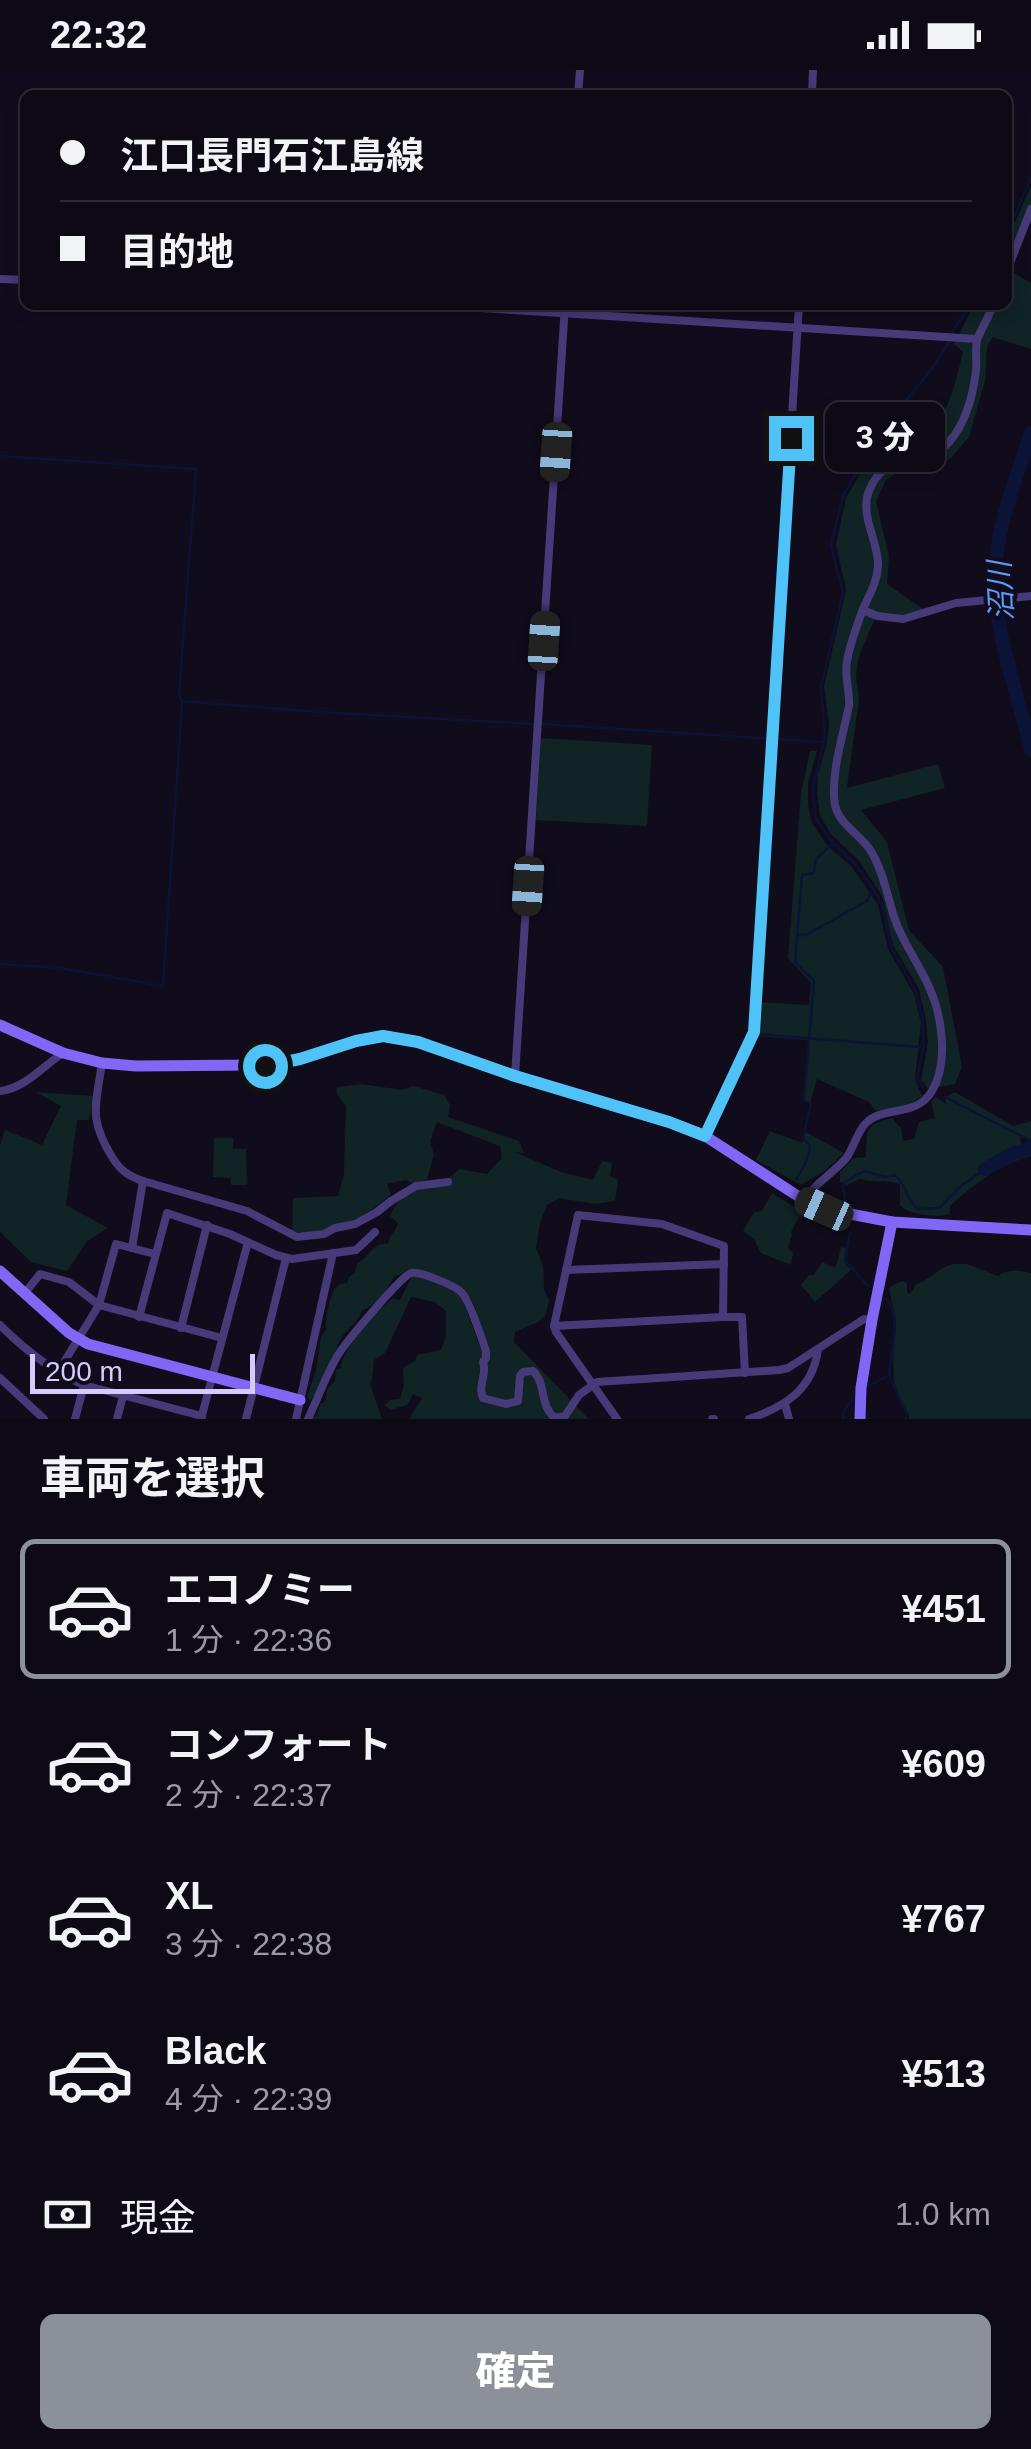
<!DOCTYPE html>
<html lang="ja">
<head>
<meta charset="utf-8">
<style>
  :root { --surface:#0d0915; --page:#1b1722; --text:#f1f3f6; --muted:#9a9aa0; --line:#2d2a34; --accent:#8c9099 }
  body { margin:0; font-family:Arial,"Noto Sans JP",sans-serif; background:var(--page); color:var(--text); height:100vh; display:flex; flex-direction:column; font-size:38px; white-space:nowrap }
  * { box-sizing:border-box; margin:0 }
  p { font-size:32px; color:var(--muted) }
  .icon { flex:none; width:55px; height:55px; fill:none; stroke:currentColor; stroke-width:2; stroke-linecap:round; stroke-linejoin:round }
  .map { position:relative; height:1349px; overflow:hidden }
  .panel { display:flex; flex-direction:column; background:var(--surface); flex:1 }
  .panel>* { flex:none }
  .guide { position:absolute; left:20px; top:20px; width:992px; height:220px; border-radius:15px; box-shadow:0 5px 15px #0003,0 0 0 2px var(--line); display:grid; align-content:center; height:220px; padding:0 40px; background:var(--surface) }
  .scale { position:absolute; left:30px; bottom:25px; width:225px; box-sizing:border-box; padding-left:10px; border:5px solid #d7cafc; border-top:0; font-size:28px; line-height:35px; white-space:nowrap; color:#d7cafc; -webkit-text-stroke:8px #110c1c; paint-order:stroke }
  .end { position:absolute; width:45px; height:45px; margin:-22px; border:12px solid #4fc3f7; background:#111; box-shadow:0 0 0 5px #111 }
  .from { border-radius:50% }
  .bubble { position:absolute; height:70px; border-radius:15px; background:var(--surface); box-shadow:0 5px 15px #0003,0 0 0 2px var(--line); font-size:32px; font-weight:800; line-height:70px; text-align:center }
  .car { position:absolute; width:30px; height:60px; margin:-30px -15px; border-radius:12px; box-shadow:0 0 8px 2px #0007; background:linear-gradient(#222 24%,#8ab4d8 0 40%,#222 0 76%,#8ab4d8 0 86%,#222 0) }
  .guide b { display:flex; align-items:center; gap:35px; height:95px; font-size:38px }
  .guide b+b { border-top:2px solid var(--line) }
  .guide i { width:25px; height:25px; background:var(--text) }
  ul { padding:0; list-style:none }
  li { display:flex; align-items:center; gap:30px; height:140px; margin:0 20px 15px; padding:0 20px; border:5px solid transparent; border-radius:15px }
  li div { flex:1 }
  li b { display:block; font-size:38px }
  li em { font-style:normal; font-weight:800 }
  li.current { border-color:var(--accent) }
  li>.icon { width:90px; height:90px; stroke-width:1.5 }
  h2 { padding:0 40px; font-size:45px; line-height:120px }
  .pay { display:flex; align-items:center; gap:25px; height:110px; padding:0 40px; font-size:38px }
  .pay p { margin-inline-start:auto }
  .cta { display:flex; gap:20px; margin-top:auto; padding:20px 40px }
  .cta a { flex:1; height:115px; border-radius:15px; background:var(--accent); color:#fff; font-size:40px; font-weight:800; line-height:115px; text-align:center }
  .status { display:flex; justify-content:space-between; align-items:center; height:70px; padding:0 50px; background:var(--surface); direction:ltr }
  .status svg { height:28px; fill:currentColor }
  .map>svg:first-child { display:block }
</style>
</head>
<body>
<div class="status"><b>22:32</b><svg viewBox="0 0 49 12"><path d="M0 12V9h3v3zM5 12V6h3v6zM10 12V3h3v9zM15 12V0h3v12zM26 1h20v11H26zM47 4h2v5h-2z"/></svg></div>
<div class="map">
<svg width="1031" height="1349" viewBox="0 0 1031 1349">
  <rect width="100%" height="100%" fill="#110c1c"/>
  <!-- green -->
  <g fill="#102325">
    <path d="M1031,116V151L1011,201L1031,213V279L993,267L987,276L985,311L969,367L951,388L931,398L899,402L886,410L876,431L889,486L887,514L923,539L900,546L877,543L859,586L856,607L859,629L847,718L938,694L945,718L861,740L887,772L909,860L943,897L962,997L955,1014L928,1019L921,1010L928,972L926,951L919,919L893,875L882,826L860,792L830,763L820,745L817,724L818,704L827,673L829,655L824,616L846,520L836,475L846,428L867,392C879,391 883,382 894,378C901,376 910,375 917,372C946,358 956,311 963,282L954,274L974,235H1008V168Z"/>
    <polygon points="541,668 652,675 647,756 536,750"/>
    <polygon points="810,681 817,681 808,713 808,735 812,753 827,775 852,797 878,835 888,879 914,924 921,953 915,1009 922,1026 907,1036 876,1041 869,1032 817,1009 810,1034 803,1031 808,970 757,966 759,932 809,935 811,913 788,888 801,723"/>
    <path d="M362,1014L402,1020L414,1016L444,1025L450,1035L448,1047L519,1071L524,1083L515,1082L561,1102L593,1110L602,1091L612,1093L610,1106L618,1110L615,1131L595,1134L559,1128L547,1135L540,1153L536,1178L543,1196L544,1219L549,1230L545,1246L538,1252L515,1262L514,1272L589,1349H409L422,1328L413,1324L407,1335L390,1340L385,1335L390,1330L400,1329L404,1314L403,1298L415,1291L417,1285L441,1280L446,1266V1241L435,1232L411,1227L385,1283L374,1290L372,1309L370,1314L382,1349H312L317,1345L320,1334L326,1331C325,1322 328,1317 335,1311L336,1300L341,1298C341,1280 378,1239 393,1228L400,1230L412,1206L445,1215L461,1226L481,1279L488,1278L479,1261L474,1234L467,1224L419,1200L408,1199L402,1204L394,1206C389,1219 376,1236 362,1240C358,1253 349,1257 342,1267C336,1275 338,1275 335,1283C330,1296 318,1318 311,1330L307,1328L316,1300L321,1267L326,1259C325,1250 330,1220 339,1215C342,1213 344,1214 347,1213L349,1207L355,1203L357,1193C370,1188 371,1171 388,1174C389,1165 396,1162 398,1153L390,1146C401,1119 424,1118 449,1115V1108L459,1099L487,1104L502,1088L500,1076L437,1052L430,1071L434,1085L427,1109L414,1114L406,1110L387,1114L391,1124C371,1145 322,1169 292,1161L293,1128L338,1126L344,1104L346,1036L337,1024V1017Z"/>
    <polygon points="36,1022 93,1026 89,1050 77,1050 66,1135 108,1158 87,1171 67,1201 31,1192 0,1162 0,1075 5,1060 42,1075 61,1036"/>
    <path d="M955,1022L1013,1056L1031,1051V1070L1020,1067L1021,1073L1017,1084L1031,1082V1086C999,1095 974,1114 950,1136V1144C936,1148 912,1145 900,1136V1114C885,1109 874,1113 860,1109L847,1115L840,1112V1102L853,1088L866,1087C867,1061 864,1054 892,1048L901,1058L903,1071L914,1069L919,1052L935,1048L931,1032L936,1027L946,1034L945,1027Z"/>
    <polygon points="770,1061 803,1073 804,1061 844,1083 826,1100 801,1115 756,1090"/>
    <polygon points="214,1068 233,1068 233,1079 246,1079 247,1115 231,1115 231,1108 213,1107"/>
    <polygon points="772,1123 802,1142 791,1162 792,1165 788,1178 793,1183 791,1195 761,1183 754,1169 743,1161 754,1142 762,1141"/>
    <polygon points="841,1177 846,1178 844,1192 851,1200 815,1232 801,1215 809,1205 814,1205 822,1192 833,1197 836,1196"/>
    <path d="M953,1194H967L998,1206C1006,1199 1021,1200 1031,1203V1349H909V1345L900,1330L894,1310L893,1286L896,1251L889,1219L893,1215L903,1211L907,1213V1223L910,1224L916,1214C930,1211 938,1197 953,1194Z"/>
  </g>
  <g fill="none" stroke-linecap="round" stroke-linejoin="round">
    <!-- stream -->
    <g stroke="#0b1436" stroke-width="2.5">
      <polyline points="1008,162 1031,107"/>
      <polyline points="952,262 970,235"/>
      <polyline points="0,386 196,399 179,624 182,631 319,642 534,654"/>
      <polyline points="542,654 823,672"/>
      <polyline points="798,865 806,865 867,831 872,820"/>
      <polyline points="0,894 60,898 163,916 182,633"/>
      <polyline points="757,964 920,977"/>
      <polyline points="923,1017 917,1009 923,978 923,950 916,922 892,879 882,835 873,818 856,795 833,773 816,749 813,719 825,667 821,617 843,523 831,475 843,426 879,363 932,299 950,270"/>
      <polyline points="945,1027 1031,1071"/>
      <path d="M796,1109C803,1099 809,1088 810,1076L803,1068L811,1034L804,1030L814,911L795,892L802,805L814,803L816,789L832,774"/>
      <path d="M845,1132L843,1113L864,1101L885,1107L895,1105C909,1118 903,1126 918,1139L939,1138L961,1116L985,1099"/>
      <polyline points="850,1162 845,1190 868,1216"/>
      <polyline points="889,1305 907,1345 906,1349"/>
      <path d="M869,1316L889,1305C891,1282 902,1246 886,1228"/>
      <polyline points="843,1349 844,1341 852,1330"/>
    </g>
    <!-- river -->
    <g stroke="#0b1436" stroke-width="14">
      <path d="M1031,363C1016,410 996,456 995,506C994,564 1018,623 1031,680"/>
      <polyline points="985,1099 1012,1084 1031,1078"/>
    </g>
    <!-- street -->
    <g stroke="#463a78" stroke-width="8">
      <polyline points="578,25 580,0"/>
      <polyline points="812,25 813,0"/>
      <polyline points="1008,198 1031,139"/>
      <polyline points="0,209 25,210"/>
      <polyline points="432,235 977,269"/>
      <polyline points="863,540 877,546 903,549 956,533 1031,526"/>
      <path d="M102,993C96,1035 88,1048 112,1087C120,1100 128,1106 143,1111L247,1141L297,1167L324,1164L335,1158L355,1154L377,1142L391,1131L416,1116L448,1112"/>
      <polyline points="515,1006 565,235"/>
      <path d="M0,1021C24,1019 43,996 63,983"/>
      <polyline points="705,1066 753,963 799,235"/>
      <path d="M804,1130C816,1112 834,1103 847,1087C854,1077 857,1062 866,1053C884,1035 916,1048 932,1021C949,993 942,945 929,917C920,896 906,877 897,855C888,832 885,805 872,783C863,766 839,755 835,735C830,706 843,665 849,636C850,621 844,606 847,591C850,574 857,555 863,539C869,525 877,513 878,496C879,472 859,445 869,421C886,377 924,402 949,372C966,353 973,325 976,301C977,291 975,279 977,270C981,259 989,247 993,235"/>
      <polyline points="132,1178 143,1111"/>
      <polyline points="566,1200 724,1194"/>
      <polyline points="25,1223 40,1204 69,1212 99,1235 222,1268"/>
      <polyline points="139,1247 167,1143 230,1164 276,1185 292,1189 356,1180 375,1162"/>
      <path d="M0,1255C25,1280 52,1301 84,1315L202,1346"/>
      <polyline points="554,1256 723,1247"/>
      <polyline points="181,1258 207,1155"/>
      <polyline points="58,1302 99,1235 116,1174 155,1184"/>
      <polyline points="0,1308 44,1349"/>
      <polyline points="785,1334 789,1349"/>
      <polyline points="75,1349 84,1315"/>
      <polyline points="117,1349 123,1326"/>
      <polyline points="201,1349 248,1172"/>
      <polyline points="246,1349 286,1188"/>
      <polyline points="296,1349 333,1183"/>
      <path d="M308,1349C318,1328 326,1305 338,1285C345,1273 403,1204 411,1203C420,1201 456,1216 462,1223C469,1230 482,1269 486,1281V1288L483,1292C488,1305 477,1315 483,1328L506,1334L518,1331L520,1306L523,1302L533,1301C547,1314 539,1336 555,1348L565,1346L579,1325L597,1312L779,1300L788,1298L864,1249L872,1250"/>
      <polyline points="617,1349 556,1262 554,1256 578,1145 662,1154 724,1176 723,1247 742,1247 745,1303"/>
      <polyline points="712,1349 714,1349"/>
      <path d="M749,1349C784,1337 813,1320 818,1279"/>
    </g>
    <!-- secondary -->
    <g stroke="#8067f6" stroke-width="11">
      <polyline points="0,955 63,983 102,993 136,996 265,995 300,989 356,971 383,966 418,972 515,1006 669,1052 705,1066 804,1130 824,1139 892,1152 1031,1160"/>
      <polyline points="0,1201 69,1263 88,1274 300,1330"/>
      <polyline points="860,1349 861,1318 872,1250 892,1152"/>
    </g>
  </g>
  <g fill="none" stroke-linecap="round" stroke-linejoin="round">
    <!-- route -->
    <polyline stroke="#4fc3f7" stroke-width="12" points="265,996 300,989 356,971 383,966 418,972 515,1006 669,1052 705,1066 754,962 791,368"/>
  </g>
  <g text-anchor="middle" stroke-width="8" stroke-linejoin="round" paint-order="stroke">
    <!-- water labels -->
    <g font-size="30" font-style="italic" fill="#5e99f6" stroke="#110c1c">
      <text transform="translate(1001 521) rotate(-93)" y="10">沼川</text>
    </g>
  </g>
</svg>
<div class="scale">200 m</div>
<i class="end from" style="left:265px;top:996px"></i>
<i class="end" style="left:791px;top:368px"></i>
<div class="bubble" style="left:825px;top:332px;width:120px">3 分</div>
<i class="car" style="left:556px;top:382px;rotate:184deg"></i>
<i class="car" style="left:544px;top:571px;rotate:4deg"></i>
<i class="car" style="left:528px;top:816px;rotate:184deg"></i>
<i class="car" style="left:824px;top:1139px;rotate:294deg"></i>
<div class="guide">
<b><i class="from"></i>江口長門石江島線</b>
<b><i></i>目的地</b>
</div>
</div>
<section class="panel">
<h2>車両を選択</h2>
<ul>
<li class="current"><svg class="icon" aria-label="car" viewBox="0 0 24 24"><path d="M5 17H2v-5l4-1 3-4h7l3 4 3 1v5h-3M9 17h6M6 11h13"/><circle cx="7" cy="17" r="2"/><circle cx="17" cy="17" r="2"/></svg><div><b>エコノミー</b><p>1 分 · 22:36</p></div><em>¥451</em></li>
<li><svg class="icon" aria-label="car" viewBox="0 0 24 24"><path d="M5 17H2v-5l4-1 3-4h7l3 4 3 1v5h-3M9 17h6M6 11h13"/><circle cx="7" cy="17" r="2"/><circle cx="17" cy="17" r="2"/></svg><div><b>コンフォート</b><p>2 分 · 22:37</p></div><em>¥609</em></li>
<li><svg class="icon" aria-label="car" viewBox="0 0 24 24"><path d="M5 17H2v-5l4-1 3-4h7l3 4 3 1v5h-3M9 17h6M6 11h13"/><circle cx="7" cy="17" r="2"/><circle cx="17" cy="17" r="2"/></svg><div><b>XL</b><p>3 分 · 22:38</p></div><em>¥767</em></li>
<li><svg class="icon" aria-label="car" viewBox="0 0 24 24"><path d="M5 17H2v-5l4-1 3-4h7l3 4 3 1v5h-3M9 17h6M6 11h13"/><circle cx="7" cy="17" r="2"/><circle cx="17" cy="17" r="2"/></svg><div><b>Black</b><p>4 分 · 22:39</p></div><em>¥513</em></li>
</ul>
<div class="pay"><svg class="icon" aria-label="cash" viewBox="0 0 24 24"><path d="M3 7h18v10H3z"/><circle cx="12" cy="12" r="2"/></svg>現金<p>1.0 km</p></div>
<div class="cta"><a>確定</a></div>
</section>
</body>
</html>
